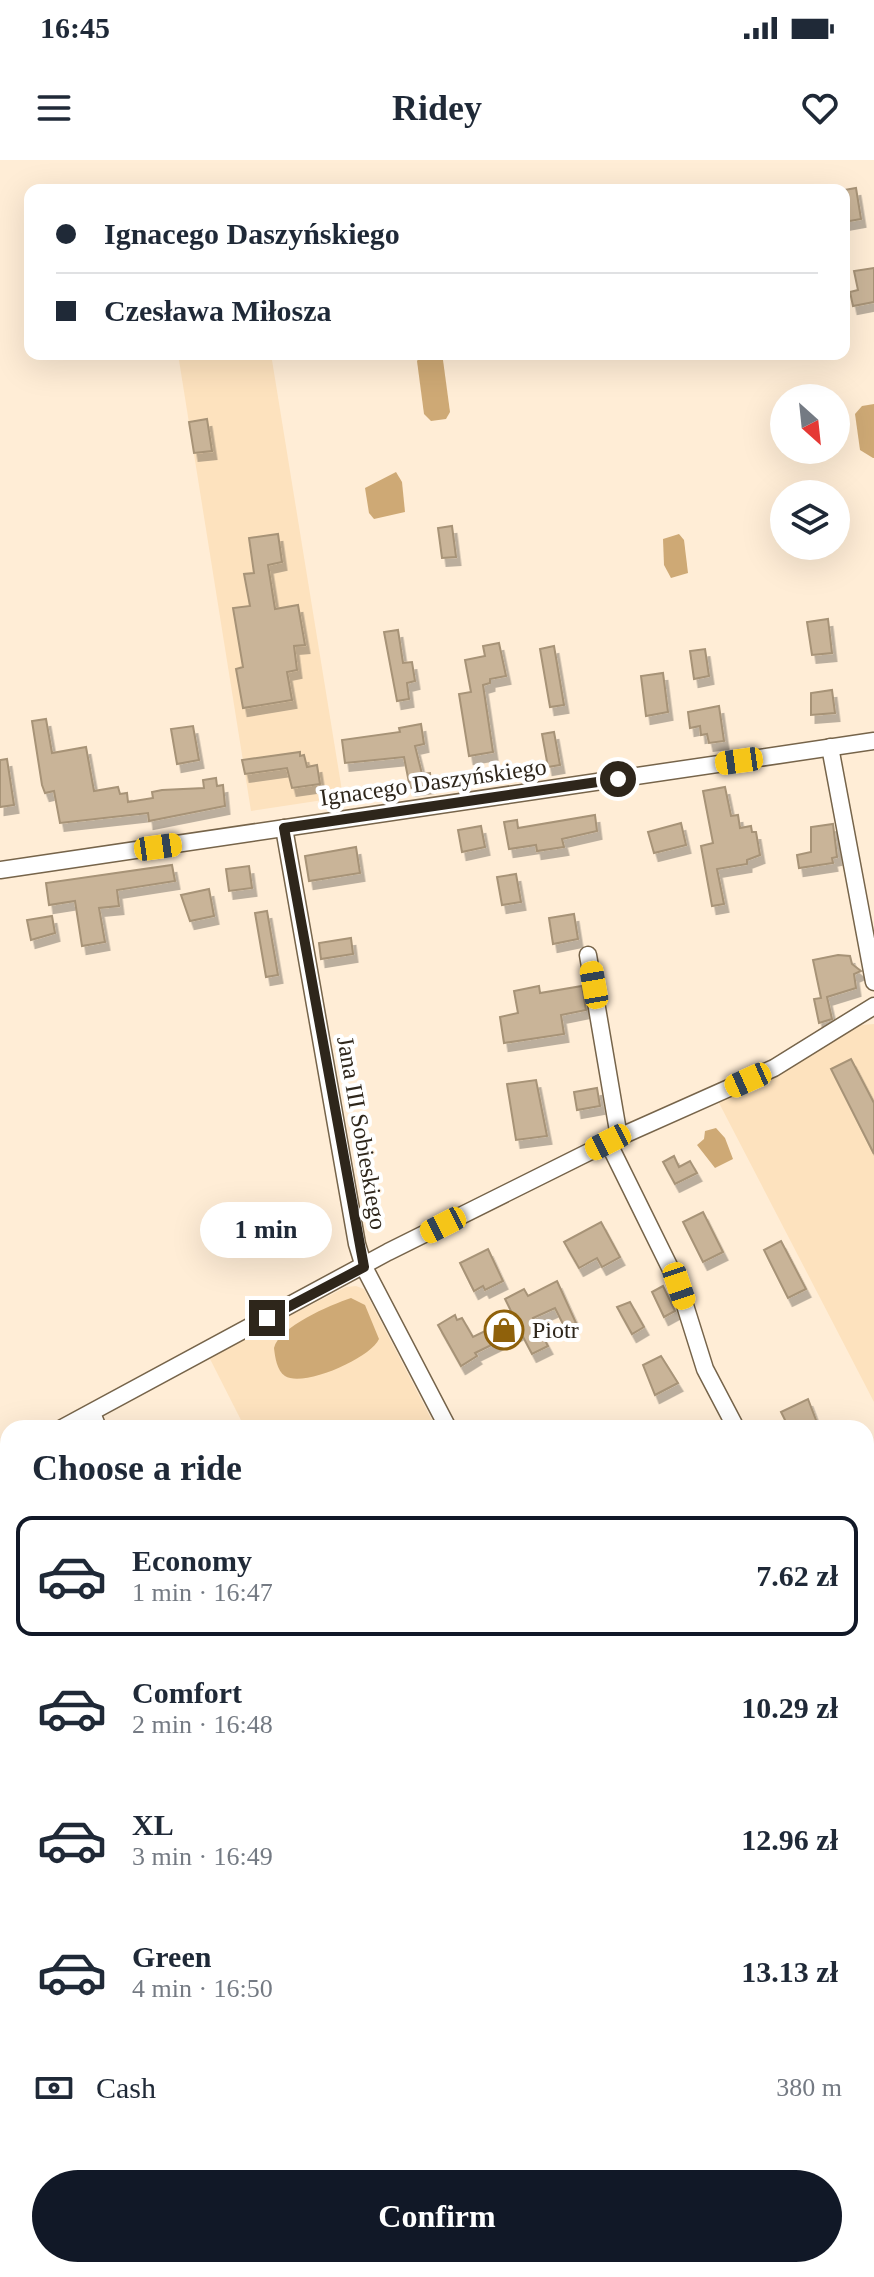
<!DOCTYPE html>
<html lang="en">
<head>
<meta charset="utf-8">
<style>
  :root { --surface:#fff; --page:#f6f6f7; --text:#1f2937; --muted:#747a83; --line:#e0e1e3; --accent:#111827 }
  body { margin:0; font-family:"Times New Roman",serif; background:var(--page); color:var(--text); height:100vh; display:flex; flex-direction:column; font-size:30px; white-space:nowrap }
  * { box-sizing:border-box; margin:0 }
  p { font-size:26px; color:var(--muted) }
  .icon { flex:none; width:44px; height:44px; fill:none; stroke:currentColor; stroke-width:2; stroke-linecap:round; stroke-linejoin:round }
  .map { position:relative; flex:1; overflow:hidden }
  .panel { position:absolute; left:0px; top:1260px; width:874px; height:858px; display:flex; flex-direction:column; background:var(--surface); border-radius:24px 24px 0 0; box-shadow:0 8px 32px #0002 }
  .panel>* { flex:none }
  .hud { position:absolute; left:24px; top:24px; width:826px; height:176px; border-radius:16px; box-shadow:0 8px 32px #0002; display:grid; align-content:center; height:176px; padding:0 32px; background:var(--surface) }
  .needle { width:52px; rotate:153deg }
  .buttons { position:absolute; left:770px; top:224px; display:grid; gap:16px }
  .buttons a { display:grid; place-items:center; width:80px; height:80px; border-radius:50%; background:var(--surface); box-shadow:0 8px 32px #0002; font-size:40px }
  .end { position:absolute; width:36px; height:36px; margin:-18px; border:10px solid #2e261b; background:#fff; box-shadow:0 0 0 4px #fff }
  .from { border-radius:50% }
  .bubble { position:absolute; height:56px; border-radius:28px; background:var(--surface); box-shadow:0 8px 32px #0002; font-size:26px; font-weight:600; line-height:56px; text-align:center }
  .car { position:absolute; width:24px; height:48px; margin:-24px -12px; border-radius:10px; box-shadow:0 0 6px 2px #0007; background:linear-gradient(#f5c518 24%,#345 0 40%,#f5c518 0 76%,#345 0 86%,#f5c518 0) }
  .hud b { display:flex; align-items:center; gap:28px; height:76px; font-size:30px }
  .hud b+b { border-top:2px solid var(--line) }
  .hud i { width:20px; height:20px; background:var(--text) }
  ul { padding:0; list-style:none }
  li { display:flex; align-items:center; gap:24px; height:120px; margin:0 16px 12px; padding:0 16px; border:4px solid transparent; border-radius:16px }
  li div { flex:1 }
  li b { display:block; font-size:30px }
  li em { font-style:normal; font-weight:600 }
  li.current { border-color:var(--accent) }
  li>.icon { width:72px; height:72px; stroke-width:1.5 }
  h2 { padding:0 32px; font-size:36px; line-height:96px }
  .pay { display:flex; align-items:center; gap:20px; height:88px; padding:0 32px; font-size:30px }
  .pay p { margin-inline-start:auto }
  .button { display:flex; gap:16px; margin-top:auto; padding:16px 32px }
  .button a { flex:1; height:92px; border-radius:48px; background:var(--accent); color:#fff; font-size:32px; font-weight:600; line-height:92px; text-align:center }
  .status { display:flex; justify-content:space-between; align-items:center; height:56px; padding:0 40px; background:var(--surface); direction:ltr }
  .status svg { height:22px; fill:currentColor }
  header { display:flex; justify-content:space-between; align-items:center; height:104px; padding:0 32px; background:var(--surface); font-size:36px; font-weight:600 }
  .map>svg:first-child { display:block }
</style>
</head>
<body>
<div class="status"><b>16:45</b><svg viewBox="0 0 49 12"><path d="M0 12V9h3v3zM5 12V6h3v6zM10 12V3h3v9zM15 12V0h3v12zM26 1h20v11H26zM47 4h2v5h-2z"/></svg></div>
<header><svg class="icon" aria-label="menu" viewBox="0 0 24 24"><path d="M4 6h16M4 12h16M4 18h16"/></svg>Ridey<svg class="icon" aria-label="heart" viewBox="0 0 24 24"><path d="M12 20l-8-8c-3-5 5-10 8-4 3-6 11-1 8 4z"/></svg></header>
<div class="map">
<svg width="874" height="2117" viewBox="0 0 874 2117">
  <defs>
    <filter id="shadow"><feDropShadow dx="4.5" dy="8" stdDeviation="0" flood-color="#0004"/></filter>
  </defs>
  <rect width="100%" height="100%" fill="#ffedd6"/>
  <!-- built -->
  <g fill="#fde2be">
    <polygon points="178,194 271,194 343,637 251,651"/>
    <polygon points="874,864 874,1242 718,941 741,930 749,934 770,924 773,914 861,865"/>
    <polygon points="356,1126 364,1129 436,1268 245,1268 209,1197 346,1127"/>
  </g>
  <!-- water -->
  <g fill="#cea975">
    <polygon points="435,194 443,200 450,252 446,259 431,261 424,254 417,201 421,195"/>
    <polygon points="874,244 874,298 873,298 860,290 855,254 862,246"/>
    <polygon points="396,312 402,322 405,352 374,359 369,353 365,328"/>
    <polygon points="679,374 684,380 688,413 671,418 664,405 663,379"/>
    <polygon points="716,968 725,978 733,999 715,1008 697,985 704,979 705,971"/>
    <path d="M351,1138L365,1145L379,1179C371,1198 303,1228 285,1216C277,1211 275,1197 274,1188C279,1167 330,1145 351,1138Z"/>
  </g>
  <!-- building -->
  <g fill="#c9b498" stroke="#a79377" stroke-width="2" filter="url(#shadow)">
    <polygon points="856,28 861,59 844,62 844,30"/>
    <polygon points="874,108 874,142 853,146 850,132 858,130 854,111"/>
    <polygon points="207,259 212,291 194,293 189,262"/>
    <polygon points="452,366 456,397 442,398 438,368"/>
    <polygon points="278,374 282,402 268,405 275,449 298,445 305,485 294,486 297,510 287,512 292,540 243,548 236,509 243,507 233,448 250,446 244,414 254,413 249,378"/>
    <polygon points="828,459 832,493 812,495 807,462"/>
    <polygon points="398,470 403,503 412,502 415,521 407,523 409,539 397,541 384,472"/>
    <polygon points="499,483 506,516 490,519 490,523 483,525 493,592 469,596 459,534 471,532 465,500 485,496 483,486"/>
    <polygon points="554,486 564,545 550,547 540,489"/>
    <polygon points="705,489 709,516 694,519 690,491"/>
    <polygon points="663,513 668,552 646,556 641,516"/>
    <polygon points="832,530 835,553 811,555 811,533"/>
    <polygon points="719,546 724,581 709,583 707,574 701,575 700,566 690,568 688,552"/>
    <polygon points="46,559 52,593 86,587 94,631 118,627 120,634 127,633 128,642 153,638 152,632 162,630 204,628 203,620 216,618 217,626 223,625 225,646 149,661 148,653 60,663 54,631 45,633 42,625 32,561"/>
    <polygon points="421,564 424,584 415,586 422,614 430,613 431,625 410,628 404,597 345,603 342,580 400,572 399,568"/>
    <polygon points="193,566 199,600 177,604 171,569"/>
    <polygon points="554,572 560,605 548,607 542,574"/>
    <polygon points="300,592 300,596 304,595 307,607 317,605 320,624 292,628 287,608 245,614 242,600"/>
    <polygon points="7,599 14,645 0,647 0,600"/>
    <polygon points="725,627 731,656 738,655 740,668 751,666 752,672 756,672 760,695 747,700 747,704 717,709 724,744 712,746 701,686 713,683 703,631"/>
    <polygon points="595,655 597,671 562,679 564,687 537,691 536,685 509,689 504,662 517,660 518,668"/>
    <polygon points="681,663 686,685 654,693 648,672"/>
    <polygon points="833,664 837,697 832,698 833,703 799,708 797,695 811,692 811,667"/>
    <polygon points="481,666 485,687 462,692 458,670"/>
    <polygon points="356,687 360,713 309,721 305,696"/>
    <polygon points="172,705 175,721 117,730 119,746 99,748 105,782 82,786 75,741 49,745 46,723"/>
    <polygon points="249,706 252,728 229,731 226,709"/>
    <polygon points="516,714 521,742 502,745 497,717"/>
    <polygon points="209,729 214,756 190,761 181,735"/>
    <polygon points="267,751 278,815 266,817 255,753"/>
    <polygon points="574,754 578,779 553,784 549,758"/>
    <polygon points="52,756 55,773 31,780 27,760"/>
    <polygon points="351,778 353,794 321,799 319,783"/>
    <polygon points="838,795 850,796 852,804 861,811 854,814 856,828 827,837 832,859 819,863 814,839 821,838 813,800"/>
    <polygon points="539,826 540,833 582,826 586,850 561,855 564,874 504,883 500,857 518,853 514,831"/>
    <polygon points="851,899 874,943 874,994 831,909"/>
    <polygon points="536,920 547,976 516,980 507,924"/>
    <polygon points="597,928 600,946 577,950 574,932"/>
    <polygon points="674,996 679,1007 690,1001 697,1013 675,1024 663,1002"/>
    <polygon points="703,1052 723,1092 703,1102 683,1062"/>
    <polygon points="601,1062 620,1097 602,1107 597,1098 579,1108 564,1082"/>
    <polygon points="781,1081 806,1129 788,1138 764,1090"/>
    <polygon points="488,1089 503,1121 485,1130 483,1126 474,1131 460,1103"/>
    <polygon points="557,1121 576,1163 565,1168 555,1148 533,1158 548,1186 532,1194 520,1171 475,1193 477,1196 461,1206 438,1165 455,1155 457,1160 462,1158 473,1177 514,1157 505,1139 524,1129 528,1136"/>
    <polygon points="663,1126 675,1151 664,1157 652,1132"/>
    <polygon points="630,1142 644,1167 632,1174 617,1147"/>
    <polygon points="661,1196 678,1223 655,1235 643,1205"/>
    <polygon points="808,1239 819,1268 789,1268 781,1252"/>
  </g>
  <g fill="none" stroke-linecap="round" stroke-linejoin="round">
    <defs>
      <g id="minor">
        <polyline points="830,587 874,822"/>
        <polyline points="284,668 357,1084 364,1107 448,1268"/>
        <polyline points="0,710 874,581"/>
        <polyline points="588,795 619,977"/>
        <polyline points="608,982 679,1126 705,1209 736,1268"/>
        <polyline points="92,1253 98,1268"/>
        <polyline points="62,1268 388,1092 619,977 774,908 874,846"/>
        <polyline points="0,1298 8,1294"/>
        <polyline points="866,1520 874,1536"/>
        <polyline points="866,2058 874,2074"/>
      </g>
    </defs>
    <!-- minor casing -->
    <use href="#minor" stroke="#76644a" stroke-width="19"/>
    <!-- path -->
    <g stroke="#918474" stroke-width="3" stroke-dasharray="6 6" stroke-linecap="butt">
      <polyline points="0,2048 8,2064"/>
      <polyline points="32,2110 35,2117"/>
    </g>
    <!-- minor -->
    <use href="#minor" stroke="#fff" stroke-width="16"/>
  </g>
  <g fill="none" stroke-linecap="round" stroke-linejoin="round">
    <!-- route -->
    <polyline stroke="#2e261b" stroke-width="10" points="267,1158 364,1107 284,668 618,619"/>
  </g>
  <!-- icons -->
  <defs>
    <symbol id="shop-ring" viewBox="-11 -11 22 22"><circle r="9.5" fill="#fff" stroke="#8f610b" stroke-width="1.5"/><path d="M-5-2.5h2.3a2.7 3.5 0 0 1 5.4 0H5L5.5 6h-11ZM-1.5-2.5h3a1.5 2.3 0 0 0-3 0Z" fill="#8f610b"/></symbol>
  </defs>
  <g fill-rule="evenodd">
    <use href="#shop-ring" x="482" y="1148" width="44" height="44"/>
  </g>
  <g text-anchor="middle" stroke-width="8" stroke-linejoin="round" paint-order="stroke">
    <!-- street labels -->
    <g font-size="24" fill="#2e261b" stroke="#fff">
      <text transform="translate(433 622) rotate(-8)" y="8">Ignacego Daszyńskiego</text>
      <text transform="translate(362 973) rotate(80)" y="8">Jana III Sobieskiego</text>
    </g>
    <!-- poi labels -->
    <g font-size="24" fill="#2e261b" stroke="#fff" text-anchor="start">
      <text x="532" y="1178">Piotr</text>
    </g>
  </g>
</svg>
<div class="buttons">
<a><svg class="needle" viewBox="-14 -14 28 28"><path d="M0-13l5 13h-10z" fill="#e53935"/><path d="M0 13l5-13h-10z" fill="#747a83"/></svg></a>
<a><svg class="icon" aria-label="layers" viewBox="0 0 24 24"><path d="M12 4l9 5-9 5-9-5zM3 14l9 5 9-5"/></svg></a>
</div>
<i class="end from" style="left:618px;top:619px"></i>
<i class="end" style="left:267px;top:1158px"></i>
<div class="bubble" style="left:200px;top:1042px;width:132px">1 min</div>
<i class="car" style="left:739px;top:601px;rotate:262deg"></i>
<i class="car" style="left:158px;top:687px;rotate:82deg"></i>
<i class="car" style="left:594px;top:825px;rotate:350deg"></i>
<i class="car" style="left:748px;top:920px;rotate:246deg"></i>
<i class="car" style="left:608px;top:982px;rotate:243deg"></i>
<i class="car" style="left:443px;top:1065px;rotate:243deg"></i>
<i class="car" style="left:679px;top:1126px;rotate:161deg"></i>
<div class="hud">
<b><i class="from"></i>Ignacego Daszyńskiego</b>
<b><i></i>Czesława Miłosza</b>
</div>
<section class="panel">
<h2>Choose a ride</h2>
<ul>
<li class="current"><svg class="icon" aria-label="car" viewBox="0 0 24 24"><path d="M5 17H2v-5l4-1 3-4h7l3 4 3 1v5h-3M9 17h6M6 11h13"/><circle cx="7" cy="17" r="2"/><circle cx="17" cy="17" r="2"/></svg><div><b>Economy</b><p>1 min · 16:47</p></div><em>7.62 zł</em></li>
<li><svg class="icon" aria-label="car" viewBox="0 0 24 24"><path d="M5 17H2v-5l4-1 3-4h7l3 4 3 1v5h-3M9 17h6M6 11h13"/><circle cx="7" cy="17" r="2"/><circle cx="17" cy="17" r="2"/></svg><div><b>Comfort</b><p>2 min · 16:48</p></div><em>10.29 zł</em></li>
<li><svg class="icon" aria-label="car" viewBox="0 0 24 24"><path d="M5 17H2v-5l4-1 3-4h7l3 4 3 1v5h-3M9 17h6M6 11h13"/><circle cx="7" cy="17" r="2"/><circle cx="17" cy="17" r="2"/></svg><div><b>XL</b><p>3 min · 16:49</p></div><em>12.96 zł</em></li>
<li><svg class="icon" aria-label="car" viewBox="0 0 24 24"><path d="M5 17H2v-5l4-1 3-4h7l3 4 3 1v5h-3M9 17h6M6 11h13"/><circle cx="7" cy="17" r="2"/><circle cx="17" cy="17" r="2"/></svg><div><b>Green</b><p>4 min · 16:50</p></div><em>13.13 zł</em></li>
</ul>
<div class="pay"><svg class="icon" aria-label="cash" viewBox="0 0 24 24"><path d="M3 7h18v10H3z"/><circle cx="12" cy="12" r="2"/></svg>Cash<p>380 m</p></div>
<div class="button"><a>Confirm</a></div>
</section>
</div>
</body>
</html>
